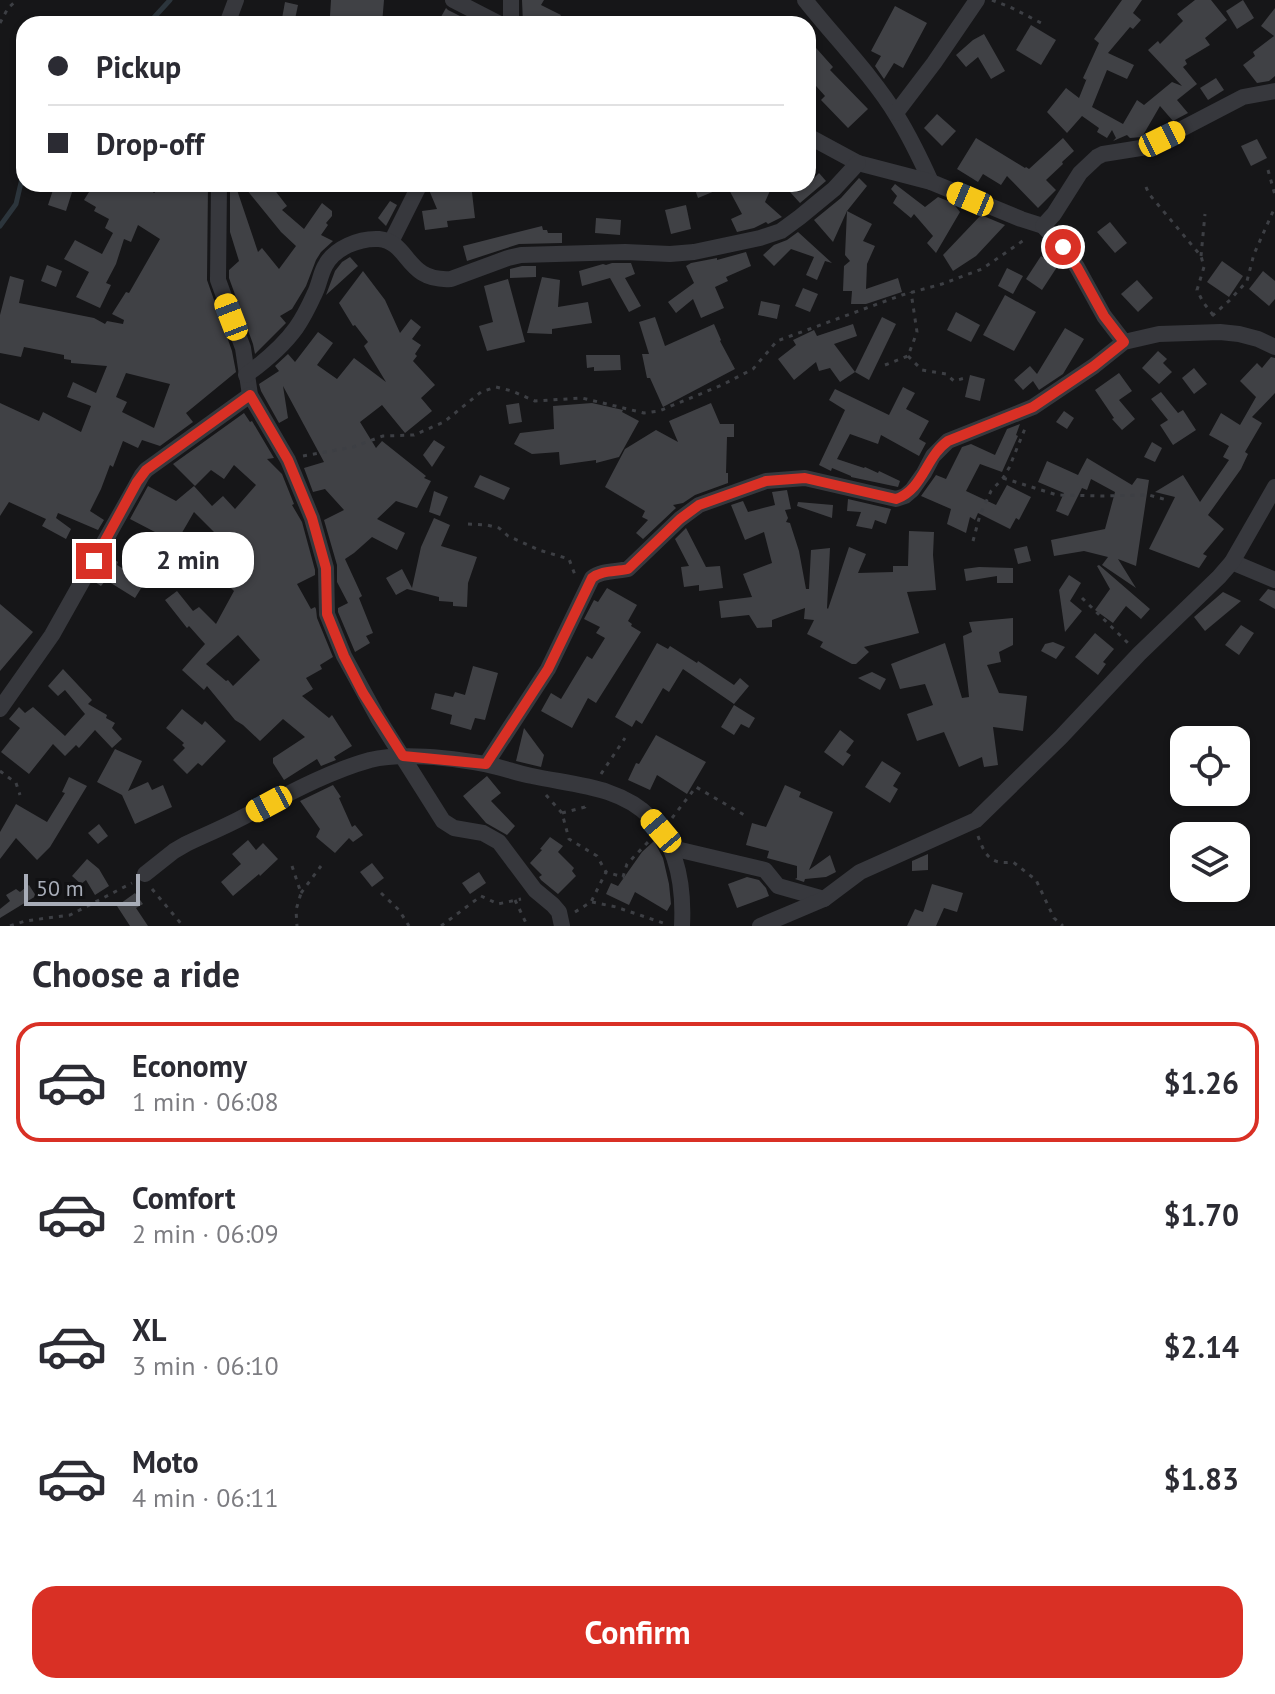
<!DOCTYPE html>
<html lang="en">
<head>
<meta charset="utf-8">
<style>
  :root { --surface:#fff; --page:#f2f2f3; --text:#2b2b33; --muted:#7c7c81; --line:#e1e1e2; --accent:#d93025 }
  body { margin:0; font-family:"PT Sans",sans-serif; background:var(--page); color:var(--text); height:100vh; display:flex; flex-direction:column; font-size:30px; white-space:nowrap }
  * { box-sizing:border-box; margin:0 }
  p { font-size:26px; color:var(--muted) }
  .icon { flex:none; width:44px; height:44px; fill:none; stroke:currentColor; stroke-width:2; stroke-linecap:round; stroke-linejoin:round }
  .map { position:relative; height:926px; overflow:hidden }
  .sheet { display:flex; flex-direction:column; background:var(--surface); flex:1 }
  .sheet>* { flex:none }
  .hud { position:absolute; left:16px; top:16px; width:800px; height:176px; border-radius:24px; box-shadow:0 2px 6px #0004; display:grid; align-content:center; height:176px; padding:0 32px; background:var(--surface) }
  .tools { position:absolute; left:1170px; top:726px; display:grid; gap:16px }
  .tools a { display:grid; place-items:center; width:80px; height:80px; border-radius:16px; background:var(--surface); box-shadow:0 2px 6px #0004; font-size:40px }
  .scale { position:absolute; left:24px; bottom:20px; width:116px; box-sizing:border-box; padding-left:8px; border:4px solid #a8adb8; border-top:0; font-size:22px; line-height:28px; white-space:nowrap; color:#a8adb8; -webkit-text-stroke:6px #111113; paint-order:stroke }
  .end { position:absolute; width:36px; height:36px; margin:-18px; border:10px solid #d93025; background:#fff; box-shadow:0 0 0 4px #fff }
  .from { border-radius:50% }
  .bubble { position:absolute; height:56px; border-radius:24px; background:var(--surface); box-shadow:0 2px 6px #0004; font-size:26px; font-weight:700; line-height:56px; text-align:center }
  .car { position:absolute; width:24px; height:48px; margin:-24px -12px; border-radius:10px; box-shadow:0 0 6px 2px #0007; background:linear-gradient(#f5c518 24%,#345 0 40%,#f5c518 0 76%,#345 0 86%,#f5c518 0) }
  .hud b { display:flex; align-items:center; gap:28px; height:76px; font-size:30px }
  .hud b+b { border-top:2px solid var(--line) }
  .hud i { width:20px; height:20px; background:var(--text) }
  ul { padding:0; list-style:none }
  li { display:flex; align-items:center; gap:24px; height:120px; margin:0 16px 12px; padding:0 16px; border:4px solid transparent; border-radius:24px }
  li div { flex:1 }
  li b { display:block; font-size:30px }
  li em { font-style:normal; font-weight:700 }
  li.on { border-color:var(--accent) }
  li>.icon { width:72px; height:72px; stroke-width:1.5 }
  h2 { padding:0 32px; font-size:36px; line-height:96px }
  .action { display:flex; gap:16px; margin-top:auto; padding:16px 32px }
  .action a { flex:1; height:92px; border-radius:24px; background:var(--accent); color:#fff; font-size:32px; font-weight:700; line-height:92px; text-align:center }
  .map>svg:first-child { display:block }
</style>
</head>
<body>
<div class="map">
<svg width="1275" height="926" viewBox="0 0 1275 926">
  <rect width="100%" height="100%" fill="#161618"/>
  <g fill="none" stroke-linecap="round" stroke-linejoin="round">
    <!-- stream -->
    <g stroke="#2c353c" stroke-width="5">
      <polyline points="148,24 170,0"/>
      <polyline points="0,226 16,204 24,170"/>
    </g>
  </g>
  <!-- building -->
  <g fill="#404145" fill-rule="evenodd">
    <polygon points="331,0 384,0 382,24 356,23 357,19 330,16"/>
    <polygon points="522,0 544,0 541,5 561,15 556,24 523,24"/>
    <polygon points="1122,0 1142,0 1133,13 1141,20 1133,29 1130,27 1108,53 1134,65 1127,79 1107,70 1092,107 1123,124 1137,100 1144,105 1172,82 1182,86 1148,50 1158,41 1160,44 1183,21 1177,14 1195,0 1211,0 1227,20 1205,38 1210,45 1185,60 1187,64 1183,67 1197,84 1177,100 1188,113 1173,121 1160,106 1142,137 1130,138 1127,135 1113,141 1116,138 1112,130 1107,138 1097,132 1099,128 1082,116 1067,133 1047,112 1066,88 1079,98 1087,78 1086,80 1083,78 1099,43 1094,39"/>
    <polygon points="1243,0 1254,18 1237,29 1226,11"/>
    <polygon points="285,2 298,5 294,24 281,24"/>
    <polygon points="895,6 927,23 903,68 894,63 884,79 875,66 881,56 871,51"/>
    <polygon points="446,8 448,10 476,24 437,24"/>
    <polygon points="1275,8 1275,76 1269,81 1257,83 1243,65 1255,56 1253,52 1274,36 1261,26"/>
    <polygon points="1031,25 1056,40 1041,65 1016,50"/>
    <polygon points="984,34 1005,71 991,79 978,57 966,67 956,55 973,40"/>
    <polygon points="808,39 833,67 830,70 868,109 848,128 821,100 825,96 808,77"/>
    <polygon points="1216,78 1224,90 1208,100 1200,88"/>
    <polygon points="937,114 956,131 942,146 924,128"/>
    <polygon points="976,138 1025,168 1026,167 1029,169 1063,138 1074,151 1062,162 1063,164 1046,180 1056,190 1038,208 1007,176 1001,185 983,174 978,182 957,169"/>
    <polygon points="1257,139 1267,158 1251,166 1241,146"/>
    <polygon points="819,173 826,181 800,203 790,192 800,184 808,184"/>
    <polygon points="859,178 867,186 847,211 833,242 814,220 841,198"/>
    <polygon points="55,184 67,184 74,186 66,211 48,205"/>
    <path d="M94,184H143L154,193L164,186L173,184H208L207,280L232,351L236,372L186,413L193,422L160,446L142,440L138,448L123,441L113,467L110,465L101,489L90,511L104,520L98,530L58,513L56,518L71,529L66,539L42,526L46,519L9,502L0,516V403L39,421L43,412L81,432L91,406L67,397L73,382L96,393L107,366L71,363V360L64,359V355L24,347L21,357L0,353V315L10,276L24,280L19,303L94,318L105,324L107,321L123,324L124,320L112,314L126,292L129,293L160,239L138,225L131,242L124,239L116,264L106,283L111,285L100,308L76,297L89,272L64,259L75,240L102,254L113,233L105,228L109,219L94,211L96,207L84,200ZM126,373L170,384L154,428L122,412L127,402L116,397Z"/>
    <polygon points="230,184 235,184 258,252 262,248 279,269 296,246 281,232 242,184 270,184 287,206 282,210 304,229 322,203 332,211 332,216 326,223 328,225 321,235 333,241 321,252 316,260 306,286 292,309 280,316 286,323 255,354 253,344 229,278 229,270 239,261 230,232"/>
    <polygon points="431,184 471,184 475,218 447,221 448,227 425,230 422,211 437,209 429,190"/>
    <polygon points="693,184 773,184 765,202 782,217 768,224 766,222 754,228 737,232 731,219 742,214 727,186 698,198"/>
    <polygon points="895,184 925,207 938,197 953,203 960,212 936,253 927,243 933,236 914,214 911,218 893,203 897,196 891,189"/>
    <polygon points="390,201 397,205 386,226 378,218"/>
    <polygon points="686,205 691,229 671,234 665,210"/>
    <polygon points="847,211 872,224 863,241 875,246 867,264 866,289 898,278 902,292 866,304 851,304 852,291 843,291 844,266 850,261 845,255"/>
    <polygon points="981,215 1005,225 976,256 953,271 943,255"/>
    <polygon points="596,218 621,220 620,235 595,233"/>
    <polygon points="1110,222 1127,243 1115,253 1097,232"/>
    <polygon points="542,226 543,230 547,230 548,233 562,233 562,243 519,244 467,261 463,246"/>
    <polygon points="798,232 832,263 825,261 817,280 806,275 814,257 791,249 774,266 763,255 774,245 787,240"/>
    <polygon points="746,252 751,266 726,277 728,281 715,287 724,308 701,318 693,299 676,313 668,302 694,283 686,266 691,263 717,258 717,260"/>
    <polygon points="1041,256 1057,267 1042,290 1026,279"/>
    <polygon points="350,257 358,266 326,295 335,271 342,262"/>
    <polygon points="1222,261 1243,276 1229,297 1207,282"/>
    <polygon points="612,263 631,263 635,274 625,278 641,306 629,312 610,278 582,286 579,271 603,264 606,265"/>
    <polygon points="47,265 62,271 56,287 41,281"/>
    <polygon points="522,266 536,266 536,277 510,278 510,269"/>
    <polygon points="1007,268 1023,276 1013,294 998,286"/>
    <polygon points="363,271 385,300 400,333 411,319 421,327 412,339 421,345 415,354 417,356 413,361 435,385 421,398 432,411 405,433 382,405 360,422 376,448 382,441 426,476 424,478 431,481 417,508 396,501 377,519 405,533 397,550 372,537 354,553 345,559 362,596 359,598 373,633 366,636 370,643 355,652 338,612 338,608 348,603 337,582 337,565 324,520 344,510 325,489 313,492 304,468 324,462 283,386 288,418 279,423 261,391 259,384 279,371 275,366 288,354 295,362 318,332 333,343 317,365 337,379 354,358 386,382 364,346 368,342 355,325 353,326 339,303"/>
    <polygon points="1263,271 1275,281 1275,299 1269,306 1249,289"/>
    <polygon points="542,277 560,280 558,307 588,302 592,323 552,329 552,334 527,333"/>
    <polygon points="508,279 525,342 487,351 479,326 493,322 484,286"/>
    <polygon points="1137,280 1153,298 1138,312 1121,294"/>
    <polygon points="803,288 818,294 810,312 795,306"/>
    <polygon points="1005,295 1036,312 1014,351 983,335"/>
    <polygon points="761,301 780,305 777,319 758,315"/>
    <polygon points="956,312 980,325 971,342 947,330"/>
    <polygon points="655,317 665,346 714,324 721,340 720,341 735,369 663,407 650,378 647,378 642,354 649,354 639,322"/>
    <polygon points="882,317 896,324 869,380 855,372"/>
    <polygon points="853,324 857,336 834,344 855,372 840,382 830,368 819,371 816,362 794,380 778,359 796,345 793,340 814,330 817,336"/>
    <polygon points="1065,328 1084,339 1063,374 1039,390 1033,381 1023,390 1014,380 1030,366 1037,374"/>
    <polygon points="1158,351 1167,359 1163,363 1172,372 1159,384 1142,368"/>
    <polygon points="586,355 620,355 621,370 594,371 594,367 587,368"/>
    <polygon points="1271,357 1275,358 1275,393 1252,417 1262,423 1245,452 1248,454 1241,469 1208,515 1224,529 1203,554 1207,556 1199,568 1149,549 1175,497 1155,492 1183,475 1200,502 1229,460 1223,457 1229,446 1209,435 1221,413 1240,425 1256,397 1240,381 1257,363 1262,368"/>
    <polygon points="1194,368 1207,384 1194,394 1182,378"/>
    <polygon points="1119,373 1132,391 1119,400 1135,419 1122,430 1112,419 1114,418 1095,390"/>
    <polygon points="970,375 985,379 980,401 965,397"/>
    <polygon points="903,387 915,393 906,409 929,421 919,439 926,443 919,456 881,435 878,444 850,434 837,459 864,468 865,467 878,473 879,471 900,481 898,487 851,477 851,476 832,468 831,471 819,465 845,410 829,400 835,389 889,415"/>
    <polygon points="1161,392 1178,413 1183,410 1196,430 1173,445 1160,425 1168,420 1151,399"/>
    <polygon points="519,403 522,422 509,424 506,405"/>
    <polygon points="592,403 623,410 622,412 639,421 619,457 596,463 596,460 560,465 559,452 532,454 514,444 520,433 554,429 553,406"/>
    <polygon points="711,403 720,424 734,424 734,437 727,437 726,473 728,473 728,483 695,495 683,503 673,505 676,508 643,539 636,533 648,520 642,517 645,511 605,487 625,449 656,430 678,442 669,421"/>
    <polygon points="1064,411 1074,418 1067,429 1056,422"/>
    <path d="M244,413L250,422L252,421L274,458L267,459L282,474L294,504L292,505L302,522L315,570V575L297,584L311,609L315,607L316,609L317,618L333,657L320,665L322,669L306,678L313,689L302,696L329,718L332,715L352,746L334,757L336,760L321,766L317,759L284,780L273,763V758L305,737L283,719L260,741L243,725L235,720L207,686L204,690L182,670L205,644L189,626L187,628L165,600L177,591L193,611L199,607L216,624L234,591L208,565L189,579L184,573L177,583L159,572L172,550L191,562L189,566L222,540L194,512L176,543L130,519L148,486L176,501L194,486L212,506L223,496L235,509L256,485L234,465L224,479L211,470L195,486L173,464ZM238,635L260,660L233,686L228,680L226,681L206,664Z"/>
    <polygon points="1020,424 1016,435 1018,436 1002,472 980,464 966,491 996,505 1007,485 1031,497 1019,520 1016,518 1010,529 978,513 975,520 970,517 966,533 947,524 951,509 921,496 936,475 946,479 962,447 971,444 995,455 1007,429"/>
    <polygon points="434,440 445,447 432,467 423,455"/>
    <polygon points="1152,442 1162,448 1155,462 1144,457"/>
    <polygon points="1087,458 1132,485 1137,478 1149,480 1136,566 1118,559 1136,588 1102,565 1108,557 1084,551 1054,556 1051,540 1105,529 1115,492 1091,479 1087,490 1082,488 1068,516 1056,511 1064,493 1038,482 1047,461 1078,475"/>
    <polygon points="480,475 510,488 504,500 474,487"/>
    <polygon points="787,490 791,509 785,510 788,518 786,522 790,523 799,551 806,589 809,589 811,550 830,548 827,608 828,609 849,547 866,554 858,573 893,572 893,566 908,566 909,531 934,532 933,555 936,590 907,592 919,633 864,647 869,652 856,664 852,664 820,647 823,642 807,634 814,620 804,619 805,608 772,620 772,627 757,628 749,615 721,618 719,601 752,597 743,574 772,563 764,532 745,540 731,505 743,501 748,512 775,505 772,492"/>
    <polygon points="434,491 448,497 440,516 429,512"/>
    <polygon points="848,499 891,509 886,524 875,520 872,529 856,526 861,512 847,511"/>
    <polygon points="798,502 833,505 832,518 797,506"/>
    <polygon points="434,518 450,525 441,546 477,557 468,583 467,607 453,606 453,602 439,601 439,597 407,589 396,595 386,578 402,569 412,588 421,547"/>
    <polygon points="686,528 706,567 720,566 723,588 699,591 699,585 684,587 681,567 689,566 675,539"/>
    <polygon points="1027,546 1031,561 1018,564 1014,549"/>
    <polygon points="109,556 118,562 117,565 145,582 135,598 106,580 101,586 95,582"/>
    <polygon points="1099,565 1150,609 1141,619 1126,606 1113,623 1095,610 1110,589 1097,566"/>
    <polygon points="979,567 1013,568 1013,583 997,583 997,576 966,581 964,569"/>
    <polygon points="1069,575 1081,583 1070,601 1082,611 1065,632 1059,590"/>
    <polygon points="607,588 637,605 628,621 632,624 631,626 641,632 596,703 588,698 572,728 541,711 551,693 561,699 587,656 592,659 605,638 596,633 600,627 584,619 594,600 598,602"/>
    <polygon points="1268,589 1275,591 1275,609 1259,600"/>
    <polygon points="1223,592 1241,601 1205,631 1194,617"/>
    <polygon points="0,604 33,632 0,671"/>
    <polygon points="1013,618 1013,645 999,652 1001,662 987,665 999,693 1027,696 1023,731 993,727 998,765 984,767 982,757 959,767 944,732 917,741 907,714 933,705 925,684 900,689 891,664 945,643 962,698 969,697 963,636 972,632 969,622"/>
    <polygon points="1241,625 1254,633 1239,655 1225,645"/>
    <polygon points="1095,633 1114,649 1103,662 1106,664 1098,675 1075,657"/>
    <polygon points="1053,642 1065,647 1056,659 1041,651 1045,644"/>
    <polygon points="657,643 668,649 670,646 697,663 698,661 734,685 740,678 749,686 734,704 683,669 669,692 663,688 642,724 636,720 632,727 615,717"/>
    <polygon points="473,666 498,673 485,720 475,718 471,730 450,724 452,715 431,709 435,693 453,697 455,692 465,695"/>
    <polygon points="63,669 92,700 88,704 107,715 106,718 115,723 112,728 122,739 112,748 95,730 79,748 76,745 65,756 53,744 29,774 1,752 20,728 9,719 19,707 25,713 33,707 65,736 85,714 65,690 58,696 48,686"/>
    <polygon points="872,672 886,679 880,690 858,678"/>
    <polygon points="734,705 755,718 749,728 741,724 734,735 721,727"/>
    <polygon points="182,709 202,725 205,721 226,741 202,766 198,763 187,774 173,760 185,748 182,745 184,743 166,728"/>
    <polygon points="524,728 544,755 541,767 516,761"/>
    <polygon points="840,730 854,741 846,752 851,755 843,766 824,752"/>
    <polygon points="656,735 706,762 687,794 657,775 650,790 628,780 636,763 639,764"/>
    <polygon points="115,749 142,761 128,791 148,782 152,790 163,785 172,807 135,824 122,795 97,782"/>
    <polygon points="882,761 901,773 893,786 898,789 890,803 865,787"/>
    <polygon points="487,776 501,793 491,801 515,826 507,835 486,823 463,796"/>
    <polygon points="69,777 87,786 50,847 37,860 16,838 0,859 0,832 16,804 47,822 65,793 62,792"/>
    <polygon points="333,785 341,797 339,798 352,827 355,825 363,835 353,842 349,838 335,853 316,837 320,829 300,801"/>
    <polygon points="785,785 801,792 799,797 833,812 809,870 830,855 836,872 826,877 805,879 804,882 795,879 797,878 797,866 767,858 769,851 746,845 752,823 766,827"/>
    <polygon points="99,824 108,836 98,844 88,833"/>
    <polygon points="550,837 563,846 558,852 574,868 572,871 576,876 558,894 541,880 539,877 542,875 530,863 542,850 540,849"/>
    <polygon points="248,840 256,850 263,843 278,859 260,876 259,874 233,896 221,882 241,864 232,854"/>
    <polygon points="654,841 663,858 669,884 671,904 667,911 635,892 629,905 606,894 611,883 618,886 642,852"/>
    <polygon points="928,854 928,870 912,871 912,861"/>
    <polygon points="87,859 99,869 109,886 95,895 86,880 81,884 72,876"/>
    <polygon points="372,863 384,878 372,887 360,872"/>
    <polygon points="479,872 486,883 470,894 462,883"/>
    <polygon points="747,877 759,880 766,888 769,896 737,908 728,884"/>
    <polygon points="932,884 963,893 957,912 944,908 936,926 907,926 915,909 923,912"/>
    <polygon points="29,885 36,896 0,918 0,909 10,901 6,895 16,889 20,892"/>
    <polygon points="135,893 143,904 136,908 148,926 130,926 117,906"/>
  </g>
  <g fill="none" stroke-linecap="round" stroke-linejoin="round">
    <!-- path -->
    <g stroke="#3d3f44" stroke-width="3" stroke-dasharray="4 6" stroke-linecap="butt">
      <polyline points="992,0 1012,8 1045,25"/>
      <polyline points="0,23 8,8 17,0"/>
      <polyline points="1268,170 1275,195"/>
      <polyline points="1146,187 1149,194 1201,256 1204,267 1197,290 1203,302 1213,315"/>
      <polyline points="1201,256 1205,214"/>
      <polyline points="1212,316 1230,300 1247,281 1254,254 1275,207"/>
      <polyline points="908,356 922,370 946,374 954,381 965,378"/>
      <polyline points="885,365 908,356 917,332 911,292"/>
      <polyline points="303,456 353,447 383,436 414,435 444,422 481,392 496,387 512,391 535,401 582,398 644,413 659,411 722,385 753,369 777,341 902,295 942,284 982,269 1027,238"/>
      <polyline points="1003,478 1057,495 1101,496 1149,495 1167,500"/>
      <polyline points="468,524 487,525 499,528 508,536 539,550 569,559 575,575"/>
      <polyline points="973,541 980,515 991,491 1003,478 1009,468 1026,426"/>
      <polyline points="1082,598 1128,643"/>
      <polyline points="0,771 16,783 20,795"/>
      <polyline points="601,774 625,738"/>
      <polyline points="546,795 562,813 569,839 597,856 606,872"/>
      <polyline points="562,813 585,807 587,802"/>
      <polyline points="672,818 696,787 746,816"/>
      <path d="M978,836C985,856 991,865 1013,862L1036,880L1054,918L1063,926"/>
      <polyline points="292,866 301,893 296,910 297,926"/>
      <polyline points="152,889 183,926"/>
      <polyline points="301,893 321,866"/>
      <polyline points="381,893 399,910 409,926"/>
      <polyline points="515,900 527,925 529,926"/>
      <polyline points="592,902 616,907 666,924"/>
      <polyline points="575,912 591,902 606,872 623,877 627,864 650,840"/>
      <polyline points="10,926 25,921 70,915 132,883"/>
      <polyline points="441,926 481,896 498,904 521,899"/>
    </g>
    <!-- minor -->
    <g stroke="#37383d" stroke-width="16">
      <polyline points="453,0 500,24"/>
      <path d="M805,0C835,38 872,75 897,116C910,137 921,160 931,182"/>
      <polyline points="227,24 236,0"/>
      <polyline points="511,24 511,0"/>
      <polyline points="896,113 934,63 977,0"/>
      <polyline points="808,136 858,163 931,182 1021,219 1043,226 1063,247 1077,267 1104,316 1124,342"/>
      <polyline points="219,184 218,280 243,348 250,395 288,460 312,518 326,568 327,614 344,656 378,718 443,821 454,828 483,833 499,842 535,890 553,905 559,912 562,926"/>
      <polyline points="1043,226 1054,214 1080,173 1097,157 1103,154 1147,147 1243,97 1275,91"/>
      <polyline points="391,242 420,184"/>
      <path d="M246,375C264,362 283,346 296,328C303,318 309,306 314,295C319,286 320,275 325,266C334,248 359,238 379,239C410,242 405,282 451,279L508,258L521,255L625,252L670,254L694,252L760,238L781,231L800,217L834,189L858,163"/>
      <polyline points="1232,562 1275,580"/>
      <polyline points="0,709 52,635 142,475 146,470 250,395"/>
      <path d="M486,764L548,669L592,578C602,570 616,572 628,569L680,519L699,505L766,481L805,478L896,499L905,496L912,490L924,473L933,456L948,441L1033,407L1094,366L1124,342L1159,334L1220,332L1239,334L1258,339L1275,347"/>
      <polyline points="672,848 765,870 778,886 824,899"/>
      <path d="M145,874L174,851L186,844C207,834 227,826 247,815C286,795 327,772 370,760C403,752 451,758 485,764C501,767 516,773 532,776C573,785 620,786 651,818C678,847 684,887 682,926"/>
      <polyline points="760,926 824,899 860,872 976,820 1061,737 1139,654 1219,577 1232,562 1275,487"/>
    </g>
  </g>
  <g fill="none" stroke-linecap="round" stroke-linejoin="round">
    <!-- route -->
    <path stroke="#d93025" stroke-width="10" d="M94,561L137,482L146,470L250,395L288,460L312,518L326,568L327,614L344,656L363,693L403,756L486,764L548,669L592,578C602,570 615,572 628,569L680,519L699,505L766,481L805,478L896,499C923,490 926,456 948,441L1033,407L1094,366L1124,342L1104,316L1077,267L1063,247"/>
  </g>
</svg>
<div class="tools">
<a><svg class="icon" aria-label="locate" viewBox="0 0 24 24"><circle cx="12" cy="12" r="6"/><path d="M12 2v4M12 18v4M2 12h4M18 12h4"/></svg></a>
<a><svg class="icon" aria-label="layers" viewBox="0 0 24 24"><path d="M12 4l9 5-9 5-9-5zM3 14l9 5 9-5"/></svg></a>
</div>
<div class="scale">50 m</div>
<i class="end from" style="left:1063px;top:247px"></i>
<i class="end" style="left:94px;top:561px"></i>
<div class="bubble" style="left:122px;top:532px;width:132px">2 min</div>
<i class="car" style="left:1162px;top:139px;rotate:64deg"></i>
<i class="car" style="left:970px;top:199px;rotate:293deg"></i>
<i class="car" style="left:231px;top:317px;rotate:339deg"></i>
<i class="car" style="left:269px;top:804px;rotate:242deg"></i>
<i class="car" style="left:661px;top:831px;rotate:320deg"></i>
<div class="hud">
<b><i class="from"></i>Pickup</b>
<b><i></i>Drop-off</b>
</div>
</div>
<section class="sheet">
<h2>Choose a ride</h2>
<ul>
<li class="on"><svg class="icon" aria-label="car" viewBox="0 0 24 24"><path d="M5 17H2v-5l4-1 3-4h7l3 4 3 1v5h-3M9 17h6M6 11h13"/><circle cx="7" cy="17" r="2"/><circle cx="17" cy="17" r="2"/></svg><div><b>Economy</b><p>1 min · 06:08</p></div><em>$1.26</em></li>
<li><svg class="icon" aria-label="car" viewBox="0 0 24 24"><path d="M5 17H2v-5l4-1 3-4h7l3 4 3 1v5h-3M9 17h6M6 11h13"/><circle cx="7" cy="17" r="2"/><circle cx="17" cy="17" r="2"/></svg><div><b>Comfort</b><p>2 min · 06:09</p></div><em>$1.70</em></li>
<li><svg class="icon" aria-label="car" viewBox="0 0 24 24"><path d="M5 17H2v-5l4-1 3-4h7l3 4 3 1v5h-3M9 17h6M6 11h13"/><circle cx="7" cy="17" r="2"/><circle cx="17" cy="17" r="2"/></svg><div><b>XL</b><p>3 min · 06:10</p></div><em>$2.14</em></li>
<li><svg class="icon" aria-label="car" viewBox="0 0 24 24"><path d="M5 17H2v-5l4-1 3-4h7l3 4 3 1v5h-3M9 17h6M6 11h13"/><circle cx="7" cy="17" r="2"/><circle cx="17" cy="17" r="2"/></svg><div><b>Moto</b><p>4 min · 06:11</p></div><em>$1.83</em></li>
</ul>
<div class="action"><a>Confirm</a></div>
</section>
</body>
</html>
